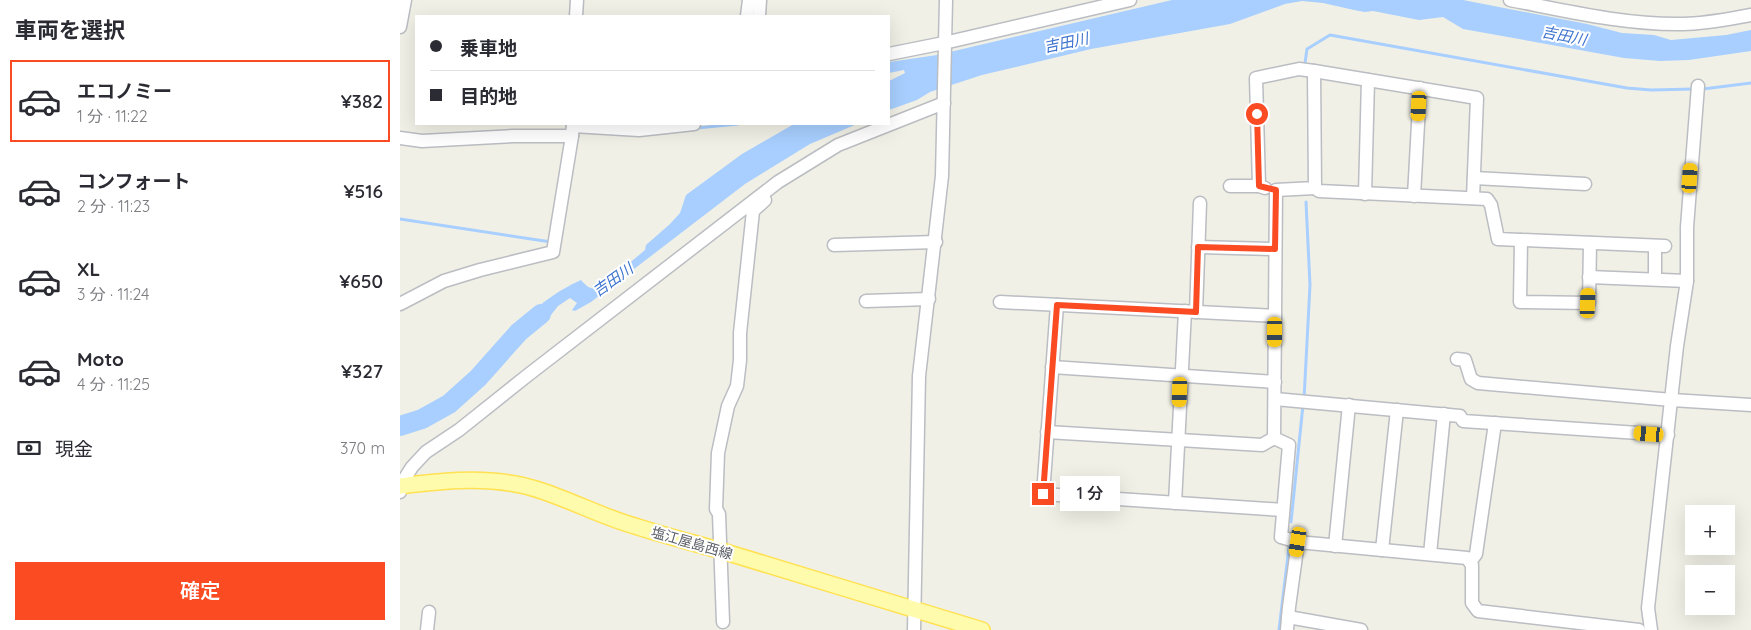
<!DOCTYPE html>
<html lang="ja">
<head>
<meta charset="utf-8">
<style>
  :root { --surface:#fff; --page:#f7f7f7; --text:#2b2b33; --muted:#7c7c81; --line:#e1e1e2; --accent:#fa4b23 }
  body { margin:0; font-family:Quicksand,"Noto Sans JP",sans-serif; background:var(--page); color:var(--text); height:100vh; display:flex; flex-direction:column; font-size:19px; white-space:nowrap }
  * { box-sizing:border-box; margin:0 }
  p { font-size:16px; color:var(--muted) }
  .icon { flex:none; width:28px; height:28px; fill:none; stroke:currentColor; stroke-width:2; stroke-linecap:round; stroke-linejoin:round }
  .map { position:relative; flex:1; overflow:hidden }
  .panel { display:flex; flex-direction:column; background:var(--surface); width:400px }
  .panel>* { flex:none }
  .guide { position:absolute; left:15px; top:15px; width:475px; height:110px; border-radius:0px; box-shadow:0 5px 20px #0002; display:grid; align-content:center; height:110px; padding:0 15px; background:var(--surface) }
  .tools { position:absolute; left:1285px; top:505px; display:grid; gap:10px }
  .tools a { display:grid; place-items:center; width:50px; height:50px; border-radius:0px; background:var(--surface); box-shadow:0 5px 20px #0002; font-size:25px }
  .end { position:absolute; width:22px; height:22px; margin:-11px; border:6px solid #fa4b23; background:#fff; box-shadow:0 0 0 2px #fff }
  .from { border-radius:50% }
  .bubble { position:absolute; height:35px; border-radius:0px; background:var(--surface); box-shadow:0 5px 20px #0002; font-size:16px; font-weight:600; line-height:35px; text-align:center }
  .car { position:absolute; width:15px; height:30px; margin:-15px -8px; border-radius:6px; box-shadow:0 0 4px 1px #0007; background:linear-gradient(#f5c518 24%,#345 0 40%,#f5c518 0 76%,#345 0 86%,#f5c518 0) }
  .guide b { display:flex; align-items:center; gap:18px; height:48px; font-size:19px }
  .guide b+b { border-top:1px solid var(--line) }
  .guide i { width:12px; height:12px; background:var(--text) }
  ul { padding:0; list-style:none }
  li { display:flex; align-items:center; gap:15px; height:82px; margin:0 10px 8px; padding:0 5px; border:2px solid transparent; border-radius:0px }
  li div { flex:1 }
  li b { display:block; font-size:19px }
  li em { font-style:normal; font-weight:600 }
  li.selected { border-color:var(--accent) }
  li>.icon { width:45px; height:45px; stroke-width:1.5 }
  h2 { padding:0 15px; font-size:22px; line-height:60px }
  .pay { display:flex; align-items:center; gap:12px; height:55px; padding:0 15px; font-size:19px }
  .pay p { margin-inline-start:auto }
  .cta { display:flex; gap:10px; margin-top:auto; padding:10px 15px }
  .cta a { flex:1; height:58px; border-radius:0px; background:var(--accent); color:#fff; font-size:20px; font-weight:600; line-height:58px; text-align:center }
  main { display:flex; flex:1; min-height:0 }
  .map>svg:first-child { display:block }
</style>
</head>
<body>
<main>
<section class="panel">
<h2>車両を選択</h2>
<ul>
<li class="selected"><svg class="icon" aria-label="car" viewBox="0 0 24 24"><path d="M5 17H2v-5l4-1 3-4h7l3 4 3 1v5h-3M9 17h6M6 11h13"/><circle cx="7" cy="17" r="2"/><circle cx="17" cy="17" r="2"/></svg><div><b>エコノミー</b><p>1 分 · 11:22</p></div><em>¥382</em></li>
<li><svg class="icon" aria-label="car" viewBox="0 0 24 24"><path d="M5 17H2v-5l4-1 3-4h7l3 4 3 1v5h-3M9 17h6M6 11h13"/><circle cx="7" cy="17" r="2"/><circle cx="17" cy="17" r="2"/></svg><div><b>コンフォート</b><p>2 分 · 11:23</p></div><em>¥516</em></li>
<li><svg class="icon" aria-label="car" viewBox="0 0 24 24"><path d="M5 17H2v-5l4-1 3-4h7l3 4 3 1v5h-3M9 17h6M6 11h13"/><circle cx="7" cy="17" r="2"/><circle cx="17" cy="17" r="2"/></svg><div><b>XL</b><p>3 分 · 11:24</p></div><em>¥650</em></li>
<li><svg class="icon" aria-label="car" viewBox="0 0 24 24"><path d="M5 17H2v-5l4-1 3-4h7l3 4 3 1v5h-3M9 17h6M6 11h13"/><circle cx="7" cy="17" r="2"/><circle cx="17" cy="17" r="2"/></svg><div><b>Moto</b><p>4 分 · 11:25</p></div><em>¥327</em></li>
</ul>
<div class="pay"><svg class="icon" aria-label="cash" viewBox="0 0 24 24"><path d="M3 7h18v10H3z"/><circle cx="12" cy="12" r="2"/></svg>現金<p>370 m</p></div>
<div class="cta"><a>確定</a></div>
</section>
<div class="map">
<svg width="1351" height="630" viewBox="0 0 1351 630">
  <rect width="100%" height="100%" fill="#f1f0e6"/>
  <!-- water -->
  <g fill="#a8cfff">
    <polygon points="772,0 1063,0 1187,24 1222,33 1254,35 1271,40 1326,35 1351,30 1351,51 1289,60 1260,61 1224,58 1063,29 1043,17 1019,20 973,11 965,12 954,10 923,3 902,1 885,4 830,24 691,49 582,75 530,92 517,100 489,110 489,81 505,73 504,70 489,73 489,62 537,55"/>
    <path d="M394,124H457L410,144L345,184L191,302L175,311L172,310L177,303L170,298L158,306L151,315L138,324L121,330C130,308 159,290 181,280C188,288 192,291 202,286L245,250L246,245L270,224L280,213L286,195L342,154Z"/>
  </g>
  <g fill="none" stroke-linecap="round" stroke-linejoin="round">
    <!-- stream -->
    <g stroke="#a8cfff" stroke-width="3">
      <polyline points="905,63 907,49 930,35 1227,88 1251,90 1293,89"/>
      <polyline points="1303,89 1351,83"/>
      <polyline points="297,128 338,124"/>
      <polyline points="0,219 151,242"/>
      <polyline points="904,399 910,285 906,202"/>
      <polyline points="891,522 903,405"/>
      <polyline points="879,630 889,547"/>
    </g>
    <!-- river -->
    <polyline stroke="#a8cfff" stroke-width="20" points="0,426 22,419 49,404 78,378 119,332 141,314"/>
    <defs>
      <g id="minor">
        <path d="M1110,0C1167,11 1225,25 1283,24C1306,24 1329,19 1351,15"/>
        <polyline points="176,16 177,0"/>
        <polyline points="347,16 349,0"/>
        <polyline points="359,16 360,0"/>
        <polyline points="0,27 5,0"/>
        <polyline points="489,54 544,43 730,0"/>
        <polyline points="173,126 239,130 294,124"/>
        <polyline points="0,138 22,141 113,136 172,136 173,124"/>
        <polyline points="1074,178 1185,184"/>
        <polyline points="830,186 859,186 865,188"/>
        <polyline points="859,186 856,78 899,69 914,71"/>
        <polyline points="915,188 919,191 1087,199 1091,205 1098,239 1265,246"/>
        <polyline points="965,194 968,80"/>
        <polyline points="1014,196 1020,88"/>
        <polyline points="1121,240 1120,302 1189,303 1190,243"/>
        <polyline points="434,245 536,242"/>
        <polyline points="1255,246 1255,279"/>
        <polyline points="798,247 875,249"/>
        <polyline points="1189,277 1287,281"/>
        <polyline points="466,301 529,299"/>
        <polyline points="600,302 875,316"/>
        <polyline points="0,304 44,281 80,270 153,252 172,136"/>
        <polyline points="657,305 643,494 883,510"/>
        <polyline points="796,312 800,203"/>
        <polyline points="1057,359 1065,360 1071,379 1078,383 1272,400 1351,405"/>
        <polyline points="652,367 875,382"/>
        <polyline points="875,399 1060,416 1063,421 1268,435"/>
        <polyline points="647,432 862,445 874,438"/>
        <polyline points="0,492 0,486 12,467 26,452 59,430 128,375 378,182 438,145 544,103"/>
        <polyline points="775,503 785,311"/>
        <polyline points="898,542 881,537 889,445 874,438 876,190 915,188 914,71 1077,98 1073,198"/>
        <polyline points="935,546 949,405"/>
        <polyline points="982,550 997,410"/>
        <polyline points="1030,554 1044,414"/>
        <polyline points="1070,562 1076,554 1095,423"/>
        <polyline points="888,617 961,630"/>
        <polyline points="323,622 319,514 316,509 318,453 328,406 337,386 340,360 340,333 353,211 365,200"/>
        <polyline points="27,630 29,612"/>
        <polyline points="514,630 519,376 542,176 546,0"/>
        <polyline points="887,630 889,607 898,542 1067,558 1072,565 1072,603 1078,611 1239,630"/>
        <polyline points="1251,630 1248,608 1277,346 1287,281 1287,227 1298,86"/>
      </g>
      <path id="major" d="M0,486C47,480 97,475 142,491C175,502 205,518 238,527C266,536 294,543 322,551C409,577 495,604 582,630"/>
    </defs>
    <!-- minor casing -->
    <use href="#minor" stroke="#babdc2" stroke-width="15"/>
    <!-- major casing -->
    <use href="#major" stroke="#ffe151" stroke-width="18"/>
    <!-- minor -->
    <use href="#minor" stroke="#fff" stroke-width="12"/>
    <!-- major -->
    <use href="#major" stroke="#fffbad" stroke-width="15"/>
  </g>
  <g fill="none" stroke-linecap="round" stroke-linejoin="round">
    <!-- route -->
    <polyline stroke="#fa4b23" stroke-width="6" points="643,494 657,305 796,312 798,247 875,249 876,190 859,186 857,114"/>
  </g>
  <g text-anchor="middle" stroke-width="4" stroke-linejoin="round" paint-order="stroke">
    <!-- street labels -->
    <g font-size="14" fill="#5d6168" stroke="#fff">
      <text transform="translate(292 543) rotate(16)" y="5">塩江屋島西線</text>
    </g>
    <!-- water labels -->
    <g font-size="15" font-style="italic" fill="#3d74cf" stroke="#fff">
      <text transform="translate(1164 36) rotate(11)" y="5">吉田川</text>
      <text transform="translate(666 43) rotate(-12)" y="5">吉田川</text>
      <text transform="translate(213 280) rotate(-35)" y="5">吉田川</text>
    </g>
  </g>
</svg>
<div class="tools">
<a>+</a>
<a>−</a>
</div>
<i class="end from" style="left:857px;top:114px"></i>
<i class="end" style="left:643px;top:494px"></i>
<div class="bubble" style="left:660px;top:476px;width:60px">1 分</div>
<i class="car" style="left:1019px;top:106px;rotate:183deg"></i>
<i class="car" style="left:1290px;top:178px;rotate:4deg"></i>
<i class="car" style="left:1188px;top:303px;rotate:2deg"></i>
<i class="car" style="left:875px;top:332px;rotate:180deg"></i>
<i class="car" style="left:780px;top:392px;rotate:182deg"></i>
<i class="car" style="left:1249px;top:434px;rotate:274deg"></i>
<i class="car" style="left:898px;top:542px;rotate:189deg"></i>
<div class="guide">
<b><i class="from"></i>乗車地</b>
<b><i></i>目的地</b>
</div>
</div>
</main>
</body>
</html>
